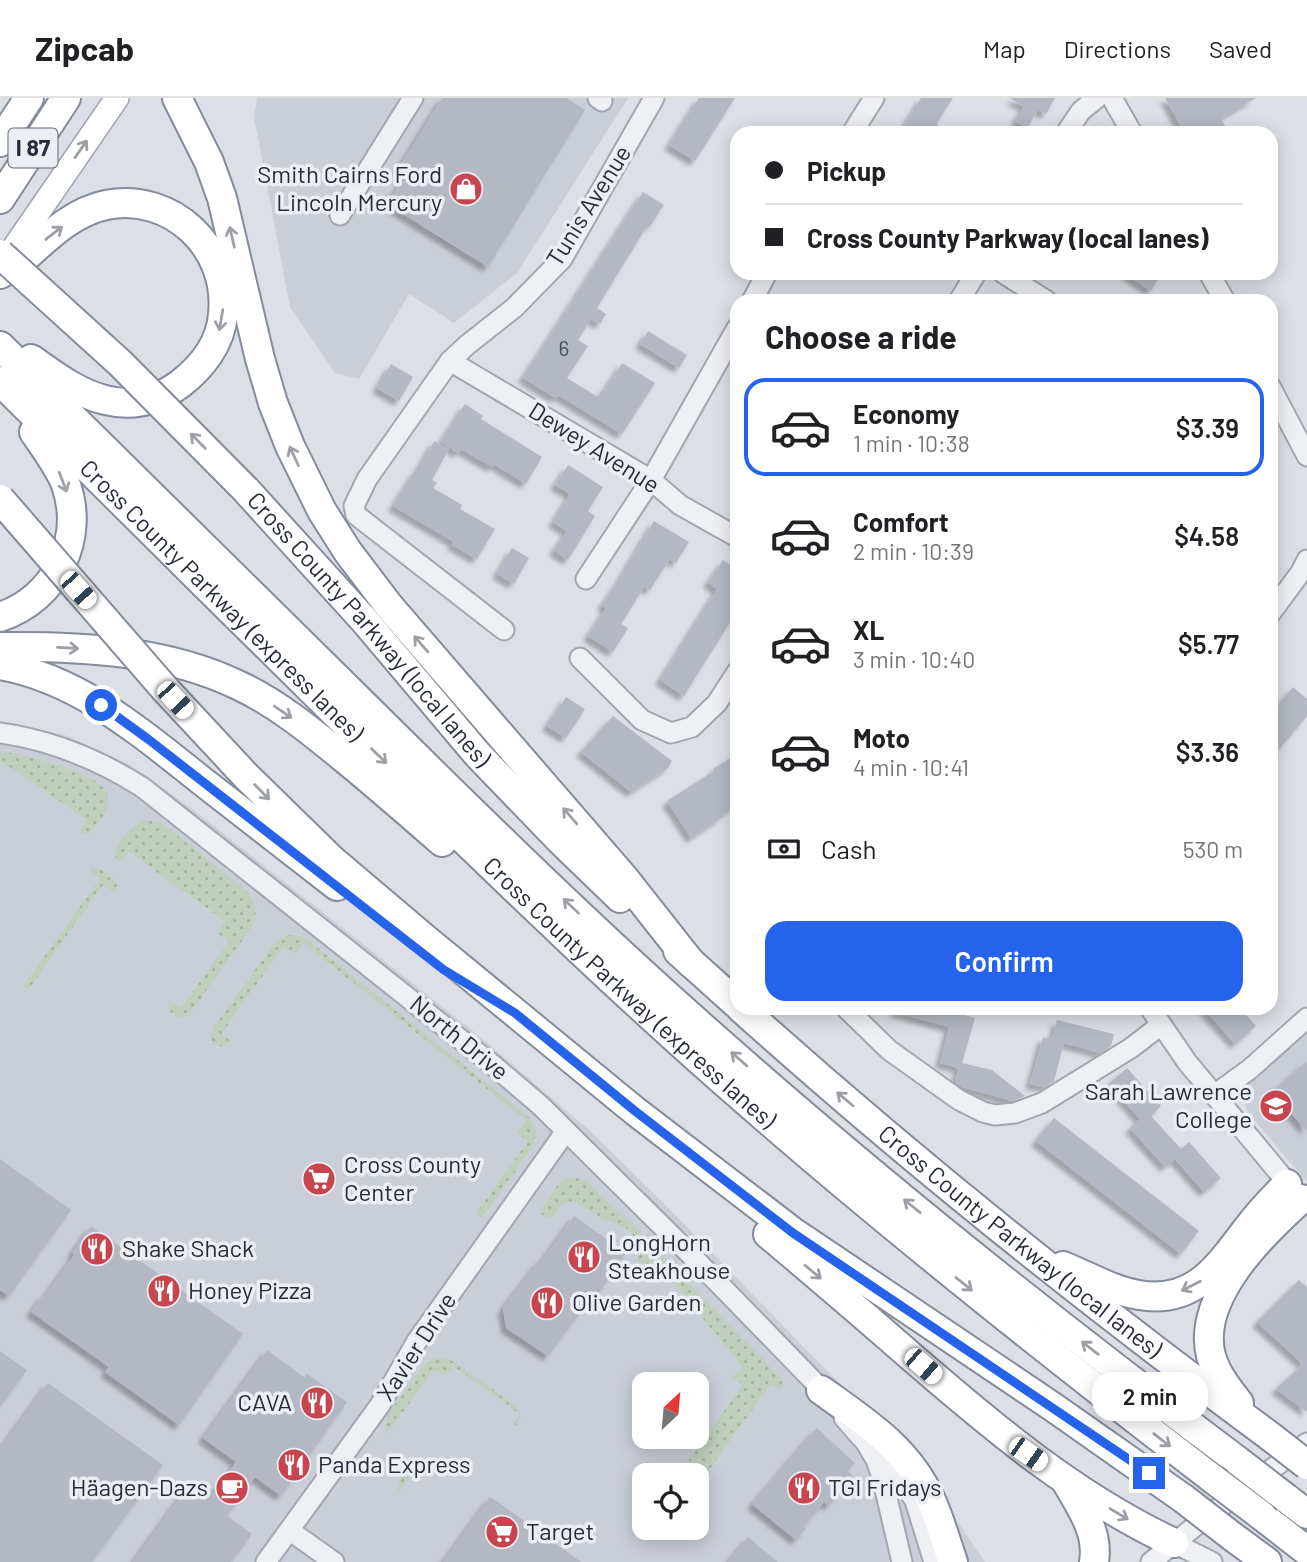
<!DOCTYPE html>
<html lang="en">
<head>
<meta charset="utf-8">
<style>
  :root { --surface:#fff; --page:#f2f2f2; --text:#202124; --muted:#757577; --line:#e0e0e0; --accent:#2563eb }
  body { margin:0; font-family:Barlow,sans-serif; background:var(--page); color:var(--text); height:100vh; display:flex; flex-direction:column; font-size:26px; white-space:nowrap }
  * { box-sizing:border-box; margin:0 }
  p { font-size:23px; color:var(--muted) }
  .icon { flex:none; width:38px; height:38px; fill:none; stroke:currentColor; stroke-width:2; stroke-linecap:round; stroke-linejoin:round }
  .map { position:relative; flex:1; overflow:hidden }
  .panel { position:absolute; left:730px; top:196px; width:548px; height:721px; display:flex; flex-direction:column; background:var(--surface); border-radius:21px; box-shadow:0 4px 18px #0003 }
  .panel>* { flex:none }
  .guide { position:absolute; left:730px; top:28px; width:548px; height:154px; border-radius:21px; box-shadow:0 4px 18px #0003; display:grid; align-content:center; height:154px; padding:0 35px; background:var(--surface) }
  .needle { width:46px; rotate:26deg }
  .buttons { position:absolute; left:632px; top:1274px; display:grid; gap:14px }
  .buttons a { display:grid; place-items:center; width:77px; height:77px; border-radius:14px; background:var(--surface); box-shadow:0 4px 18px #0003; font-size:35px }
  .end { position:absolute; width:32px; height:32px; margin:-16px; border:9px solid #2563eb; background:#fff; box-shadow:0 0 0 4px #fff }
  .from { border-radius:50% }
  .bubble { position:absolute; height:49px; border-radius:21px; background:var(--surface); box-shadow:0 4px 18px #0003; font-size:23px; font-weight:600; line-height:49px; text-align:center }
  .car { position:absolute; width:21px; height:42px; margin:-21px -10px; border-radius:9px; box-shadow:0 0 5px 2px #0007; background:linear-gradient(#fff 24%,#345 0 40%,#fff 0 76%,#345 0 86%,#fff 0) }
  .guide b { display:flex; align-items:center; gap:24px; height:66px; font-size:26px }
  .guide b+b { border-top:2px solid var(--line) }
  .guide i { width:18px; height:18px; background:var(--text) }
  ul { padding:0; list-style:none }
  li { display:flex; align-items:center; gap:21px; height:98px; margin:0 14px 10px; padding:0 21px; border:4px solid transparent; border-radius:21px }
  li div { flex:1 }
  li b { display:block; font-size:26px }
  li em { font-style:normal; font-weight:600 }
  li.active { border-color:var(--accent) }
  li>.icon { width:63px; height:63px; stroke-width:1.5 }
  h2 { padding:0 35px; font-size:32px; line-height:84px }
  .pay { display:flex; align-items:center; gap:18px; height:77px; padding:0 35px; font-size:26px }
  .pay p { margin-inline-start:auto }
  .primary-button { display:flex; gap:14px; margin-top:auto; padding:14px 35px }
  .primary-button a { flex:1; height:80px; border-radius:21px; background:var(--accent); color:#fff; font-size:28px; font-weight:600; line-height:80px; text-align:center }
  header { display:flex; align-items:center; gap:42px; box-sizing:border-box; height:98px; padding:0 35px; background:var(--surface); border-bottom:2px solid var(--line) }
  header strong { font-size:33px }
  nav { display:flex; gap:38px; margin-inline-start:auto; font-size:24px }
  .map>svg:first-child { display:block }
</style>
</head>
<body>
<header>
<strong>Zipcab</strong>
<nav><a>Map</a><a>Directions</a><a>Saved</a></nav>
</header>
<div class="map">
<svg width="1307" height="1464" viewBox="0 0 1307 1464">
  <defs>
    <pattern id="grass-dots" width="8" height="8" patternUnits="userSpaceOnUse" patternTransform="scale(1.75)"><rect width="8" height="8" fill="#c0cfbd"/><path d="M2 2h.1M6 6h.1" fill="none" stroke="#a5b2a3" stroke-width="1.8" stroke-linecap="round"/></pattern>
    <filter id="shadow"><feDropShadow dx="-5" dy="5" stdDeviation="2" flood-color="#0004"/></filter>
  </defs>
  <rect width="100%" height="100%" fill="#dcdfe5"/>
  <!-- built -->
  <g fill="#caced7" fill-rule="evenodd">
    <polygon points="257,0 628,0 517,175 454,225 409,196 359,281 335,275 290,209 254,19"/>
    <path d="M0,624L68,638L130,667L191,710L479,938L589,1032L687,1129L904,1352L947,1408L985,1464H0ZM644,1286H696V1339H644ZM644,1377H696V1430H644Z"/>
    <polygon points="1307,931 1307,1084 1249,1016 1242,999 1250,981"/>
  </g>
  <!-- grass -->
  <g fill="url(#grass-dots)">
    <path d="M0,653C22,656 99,674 107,695C112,711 99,724 90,735L81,736L80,732L86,722L18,674L0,664Z"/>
    <path d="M146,722L162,725L246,792C255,804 258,813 253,827L189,917L182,920C172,919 166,912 169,902L181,910L229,843L217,835L225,823L129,754L122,763H118C116,759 113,757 116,752C120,741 135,725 146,722Z"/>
    <path d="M92,769C102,771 116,780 118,790L114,794L103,787L28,892L23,888L99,782V779L90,773Z"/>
    <polygon points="287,837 300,838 308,842 530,1020 536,1033 534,1047 482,1120 476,1115 528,1043 517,1035 526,1022 303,845 295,856 284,848 221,936 231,943 230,945 223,949 213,946 210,938 214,929 271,850 277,842"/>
    <polygon points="568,1080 578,1080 586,1083 642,1136 636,1141 628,1131 601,1120 577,1104 571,1103 562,1106 552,1120 548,1120 540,1115 540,1112 557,1088"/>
    <polygon points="646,1146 662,1158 782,1281 783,1287 781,1292 771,1286 697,1389 696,1377 678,1377 743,1287 732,1279 743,1270 656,1162 647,1168 636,1161"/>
    <polygon points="440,1259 453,1263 516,1308 521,1318 517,1325 518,1326 516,1328 514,1326 520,1316 453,1268 445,1278 434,1271 387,1336 385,1330 388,1316 424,1267 430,1262"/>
    <polygon points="408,1367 415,1373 396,1398 404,1368"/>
  </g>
  <!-- building -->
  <g fill="#b3b8c2" filter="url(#shadow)">
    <polygon points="442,0 566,0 585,12 488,169 387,106 406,76 398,71"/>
    <polygon points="699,0 735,0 695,63 669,47"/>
    <polygon points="921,0 953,0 937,25 938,26 933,35 900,35"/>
    <polygon points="1010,0 1055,0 1046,16 1038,12 1027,30 1015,23 1024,9"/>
    <polygon points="1165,0 1256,0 1221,20 1229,35 1185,35"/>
    <polygon points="643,94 664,107 649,130 647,128 597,210 606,216 600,226 591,221 578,242 588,248 567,280 598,299 602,292 604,293 622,265 655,285 622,336 558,297 556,300 523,280"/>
    <polygon points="1124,175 1162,175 1151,193"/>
    <polygon points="648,233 687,257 679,270 640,246"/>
    <polygon points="391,266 413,279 399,303 377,290"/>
    <polygon points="465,306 483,318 481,321 542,359 526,386 494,366 492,369 461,351 458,355 441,344"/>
    <polygon points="434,343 449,351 432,382 437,385 433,390 462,407 460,411 495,431 477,461 452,447 454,444 393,408 416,372 417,373"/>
    <polygon points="568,367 603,389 588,413 595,418 568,462 554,453 567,433 553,424 570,396 555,387"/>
    <polygon points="654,423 689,444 676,465 670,461 650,492 644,489 621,526 628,530 613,554 588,538 606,510 602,507 618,484"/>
    <polygon points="512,450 529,460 514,486 497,476"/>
    <polygon points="723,462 737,471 737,513 684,598 660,582 717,491 708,485"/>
    <polygon points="1293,589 1307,601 1307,618 1270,662 1270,617"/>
    <polygon points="566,599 585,611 566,640 547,628"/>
    <polygon points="613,618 672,663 668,670 631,694 581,654"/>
    <polygon points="737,656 737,707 721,718 721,720 691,740 667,703 714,673 713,671"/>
    <polygon points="895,910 955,910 954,914 975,920 962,965 992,972 1025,998 1012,1003 962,989 955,984 959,970 940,965 949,929 894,914"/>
    <polygon points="1203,910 1240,910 1256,928 1235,946"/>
    <polygon points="1057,922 1114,936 1111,948 1100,955 1064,945 1054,983 1044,989 1030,986 1043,939 1052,941"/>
    <polygon points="1307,963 1307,1033 1272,994"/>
    <polygon points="1127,970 1161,1008 1151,1018 1181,1051 1189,1044 1221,1080 1204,1094 1175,1061 1165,1069 1130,1030 1140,1021 1109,986"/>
    <polygon points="1054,1020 1199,1133 1181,1156 1036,1043"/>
    <polygon points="0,1061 71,1112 9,1198 0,1192"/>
    <polygon points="574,1118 626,1155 601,1192 598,1190 548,1258 506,1230 503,1210 539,1163 541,1164"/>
    <polygon points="91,1128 243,1236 179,1327 105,1274 109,1269 31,1214 42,1198 44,1199 74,1157 72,1155"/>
    <polygon points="1299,1182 1307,1189 1307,1314 1276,1291 1303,1266 1257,1224"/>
    <polygon points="267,1252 304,1279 307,1276 347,1304 281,1398 255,1379 227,1418 252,1436 231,1464 133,1464 187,1389 207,1404 236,1364 203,1340"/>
    <polygon points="0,1253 27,1272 0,1309"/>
    <polygon points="48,1285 163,1367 92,1464 0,1464 0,1351"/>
    <polygon points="817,1330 855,1365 848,1373 853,1378 828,1408 824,1404 803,1429 806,1431 796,1442 752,1406"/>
    <polygon points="490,1399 498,1404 581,1464 443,1464"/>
    <polygon points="748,1439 778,1464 728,1464"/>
  </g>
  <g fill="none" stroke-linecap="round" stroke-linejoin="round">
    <defs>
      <g id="minor">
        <polyline points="598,0 602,3"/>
        <polyline points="1112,0 1132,35"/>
        <polyline points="852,35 874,0"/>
        <polyline points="1066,35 1081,13 1097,0"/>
        <polyline points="340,117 413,0"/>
        <polyline points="1003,175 1047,203"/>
        <polyline points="1209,175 1225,203"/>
        <polyline points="752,203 767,175"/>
        <polyline points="959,203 976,175"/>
        <polyline points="450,263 651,382 680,407 737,439"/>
        <polyline points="1270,288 1307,358"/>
        <polyline points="586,481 651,382 737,230"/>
        <polyline points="1270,516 1301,474 1307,462"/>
        <polyline points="504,532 356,417 354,408 367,381 450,263 467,247 514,210 562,161 654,0"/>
        <polyline points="580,560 642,622 671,635 692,629 717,605 737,574"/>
        <path d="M0,635C50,642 99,662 142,689L493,967L541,1008L689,1155L829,1299"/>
        <polyline points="846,910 889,952 959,1002 983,1014 995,1017 1015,1015 1042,1005 1131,950 1161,927"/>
        <polyline points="1150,910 1187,964 1295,1094"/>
        <polyline points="1214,997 1250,971 1307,920"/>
        <polyline points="844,1320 866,1345 876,1362 882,1379 902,1464"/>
        <polyline points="885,1355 915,1403 934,1464"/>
        <polyline points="296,1437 334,1464"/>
        <polyline points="1174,1445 1212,1464"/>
        <polyline points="266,1464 380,1307 417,1243 566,1033"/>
        <polyline points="1151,1464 1199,1425 1307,1345"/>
      </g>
      <polyline id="major" points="0,170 117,0"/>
      <g id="highway">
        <polyline points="177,0 209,64 222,100 260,261 273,305 290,348 322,413 348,454 389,508 624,780 691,865"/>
        <polyline points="0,44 29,0"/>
        <polyline points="0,101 66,0"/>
        <path d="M0,176C7,172 16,168 22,162C47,140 72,114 106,107C172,94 230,150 223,216C221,245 202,269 180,286C157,303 133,309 105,302C77,295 54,277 31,261"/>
        <path d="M0,248C121,368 242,488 364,607C479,721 595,835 717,942C884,1090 1059,1229 1238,1363"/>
        <path id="s1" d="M0,283C138,420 276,558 415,694C523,799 632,904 746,1003C897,1135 1054,1259 1213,1381"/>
        <path id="s2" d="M246,392L364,522L478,657L561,743L620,800"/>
        <path d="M0,519C56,500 86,441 65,384C57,366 45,350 34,334"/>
        <path d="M0,549C81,548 166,552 240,588C278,606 312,634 345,661C378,688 410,716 442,744"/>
        <path d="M0,567C79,581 140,634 202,683C247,718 292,753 337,788"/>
        <polyline points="165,591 246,678 332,762 424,840 635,1013 793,1134 1053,1309 1184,1401"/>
        <polyline points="678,853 737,906"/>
        <path id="s3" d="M741,910C910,1062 1088,1204 1271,1339"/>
        <path d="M768,1136C817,1177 866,1219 914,1261C995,1331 1076,1399 1174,1445"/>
        <path d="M1063,1168C1088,1178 1113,1193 1139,1197C1197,1207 1220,1165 1251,1126C1262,1111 1275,1099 1287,1086"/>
        <path d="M821,1292C865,1324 908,1350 931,1402C940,1422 946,1444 953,1464"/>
        <path d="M1239,1305C1228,1291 1216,1276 1211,1258C1196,1200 1262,1136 1301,1101"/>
        <path d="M1067,1385C1081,1410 1099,1434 1094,1464"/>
        <polyline points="1286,1400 1307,1416"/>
        <polyline points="1262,1418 1307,1453"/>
        <polyline points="1233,1439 1267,1464"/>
      </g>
    </defs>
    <!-- minor casing -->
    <use href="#minor" stroke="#a2a6af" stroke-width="23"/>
    <!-- major casing -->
    <use href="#major" stroke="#9ca3b0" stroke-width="26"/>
    <!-- highway casing -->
    <use href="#highway" stroke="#848b9b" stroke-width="32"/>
    <!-- minor -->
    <use href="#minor" stroke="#eef0f4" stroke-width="19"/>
    <!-- major -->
    <use href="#major" stroke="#fff" stroke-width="23"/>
    <!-- highway -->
    <use href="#highway" stroke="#fff" stroke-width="28"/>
    <defs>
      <g id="highway-bridge">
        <polyline points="0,156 120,265 246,392"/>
        <polyline points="0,401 165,591"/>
        <polyline points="1271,1339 1307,1367"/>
        <polyline points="1238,1363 1286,1400"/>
        <polyline points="1213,1381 1262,1418"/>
        <polyline points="1184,1401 1233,1439"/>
      </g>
    </defs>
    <!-- highway-bridge casing -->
    <use href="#highway-bridge" stroke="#848b9b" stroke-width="32" stroke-linecap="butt"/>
    <!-- highway-bridge -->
    <use href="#highway-bridge" stroke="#fff" stroke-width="28"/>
  </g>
  <!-- one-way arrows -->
  <defs><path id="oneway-shaft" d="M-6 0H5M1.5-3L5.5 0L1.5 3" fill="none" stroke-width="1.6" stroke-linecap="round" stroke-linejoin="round" transform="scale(1.75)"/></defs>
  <g stroke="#9ea0a7">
    <use href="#oneway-shaft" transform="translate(81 51) rotate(-55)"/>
    <use href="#oneway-shaft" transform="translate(54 135) rotate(-38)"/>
    <use href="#oneway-shaft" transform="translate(232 139) rotate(-103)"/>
    <use href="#oneway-shaft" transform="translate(221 222) rotate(100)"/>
    <use href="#oneway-shaft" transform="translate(198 343) rotate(-135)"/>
    <use href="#oneway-shaft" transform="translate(294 358) rotate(-115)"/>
    <use href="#oneway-shaft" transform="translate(63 384) rotate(69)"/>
    <use href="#oneway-shaft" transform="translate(421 546) rotate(-131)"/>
    <use href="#oneway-shaft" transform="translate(68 550) rotate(3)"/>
    <use href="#oneway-shaft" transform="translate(283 614) rotate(34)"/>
    <use href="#oneway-shaft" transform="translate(379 658) rotate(44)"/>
    <use href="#oneway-shaft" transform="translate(262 694) rotate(45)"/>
    <use href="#oneway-shaft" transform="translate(570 718) rotate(-131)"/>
    <use href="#oneway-shaft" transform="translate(571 808) rotate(-136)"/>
    <use href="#oneway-shaft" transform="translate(739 961) rotate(-139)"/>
    <use href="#oneway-shaft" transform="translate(845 1001) rotate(-140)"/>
    <use href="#oneway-shaft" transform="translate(912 1108) rotate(-141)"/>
    <use href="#oneway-shaft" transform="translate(813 1174) rotate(40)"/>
    <use href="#oneway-shaft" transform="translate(964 1186) rotate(39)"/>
    <use href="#oneway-shaft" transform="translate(1191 1188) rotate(153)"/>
    <use href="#oneway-shaft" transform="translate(1090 1250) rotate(-142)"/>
    <use href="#oneway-shaft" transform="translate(1162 1342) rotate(38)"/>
    <use href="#oneway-shaft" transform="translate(1119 1416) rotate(31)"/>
  </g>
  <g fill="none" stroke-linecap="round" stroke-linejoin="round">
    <!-- route -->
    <polyline stroke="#2563eb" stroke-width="9" points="101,607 148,641 444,872 515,915 635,1013 793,1135 1149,1375"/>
  </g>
  <!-- icons -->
  <defs>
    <symbol id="shop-disc" viewBox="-11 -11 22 22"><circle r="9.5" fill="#c6454f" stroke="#ebeef3"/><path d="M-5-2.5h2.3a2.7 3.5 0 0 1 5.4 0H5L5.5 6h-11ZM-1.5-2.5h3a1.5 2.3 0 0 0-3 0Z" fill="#fff"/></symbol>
    <symbol id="university-disc" viewBox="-11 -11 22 22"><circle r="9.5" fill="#c6454f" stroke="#ebeef3"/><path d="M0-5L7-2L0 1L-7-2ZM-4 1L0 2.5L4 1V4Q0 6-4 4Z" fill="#fff"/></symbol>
    <symbol id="supermarket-disc" viewBox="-11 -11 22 22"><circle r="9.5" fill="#c6454f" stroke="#ebeef3"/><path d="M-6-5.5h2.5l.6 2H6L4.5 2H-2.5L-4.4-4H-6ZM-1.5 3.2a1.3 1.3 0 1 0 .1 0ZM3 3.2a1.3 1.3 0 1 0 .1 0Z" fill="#fff"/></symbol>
    <symbol id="restaurant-disc" viewBox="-11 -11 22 22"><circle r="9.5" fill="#c6454f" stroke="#ebeef3"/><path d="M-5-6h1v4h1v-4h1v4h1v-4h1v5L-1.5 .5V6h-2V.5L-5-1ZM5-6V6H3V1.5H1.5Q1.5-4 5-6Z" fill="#fff"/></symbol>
    <symbol id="cafe-disc" viewBox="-11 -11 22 22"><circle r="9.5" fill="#c6454f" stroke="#ebeef3"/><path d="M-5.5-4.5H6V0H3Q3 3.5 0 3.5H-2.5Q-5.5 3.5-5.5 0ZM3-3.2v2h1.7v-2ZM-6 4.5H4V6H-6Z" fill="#fff"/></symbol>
  </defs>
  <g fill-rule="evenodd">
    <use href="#shop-disc" x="447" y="72" width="38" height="38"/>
    <use href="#university-disc" x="1257" y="989" width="38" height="38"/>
    <use href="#supermarket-disc" x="300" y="1062" width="38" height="38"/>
    <use href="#restaurant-disc" x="78" y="1132" width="38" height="38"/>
    <use href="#restaurant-disc" x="565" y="1140" width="38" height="38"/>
    <use href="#restaurant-disc" x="145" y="1174" width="38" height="38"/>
    <use href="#restaurant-disc" x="528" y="1186" width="38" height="38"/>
    <use href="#restaurant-disc" x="298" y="1286" width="38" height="38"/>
    <use href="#restaurant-disc" x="275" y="1348" width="38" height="38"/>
    <use href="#cafe-disc" x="213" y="1371" width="38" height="38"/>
    <use href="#restaurant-disc" x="785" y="1371" width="38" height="38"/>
    <use href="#supermarket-disc" x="483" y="1415" width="38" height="38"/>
  </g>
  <g text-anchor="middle" stroke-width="7" stroke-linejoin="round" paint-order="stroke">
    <!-- number labels -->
    <g font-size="21" fill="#4a4f5d">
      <text x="564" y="258">6</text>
    </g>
    <!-- shield labels -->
    <rect fill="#ebeef3" stroke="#626672" stroke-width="2" x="8.5" y="30.5" width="49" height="39" rx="5"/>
    <g font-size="23" font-weight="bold" fill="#272c3b">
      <text x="33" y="58">I 87</text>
    </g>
    <!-- poi labels -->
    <g font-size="24" fill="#272c3b" stroke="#ebeef3" text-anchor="start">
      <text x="442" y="85" text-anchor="end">Smith Cairns Ford<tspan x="442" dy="28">Lincoln Mercury</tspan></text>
      <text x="1252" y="1002" text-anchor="end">Sarah Lawrence<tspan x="1252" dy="28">College</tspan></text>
      <text x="344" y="1075">Cross County<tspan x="344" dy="28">Center</tspan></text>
      <text x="608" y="1153">LongHorn<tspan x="608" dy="28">Steakhouse</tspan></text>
      <text x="122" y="1159">Shake Shack</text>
      <text x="188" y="1201">Honey Pizza</text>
      <text x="572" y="1213">Olive Garden</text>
      <text x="292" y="1313" text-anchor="end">CAVA</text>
      <text x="318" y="1375">Panda Express</text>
      <text x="208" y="1398" text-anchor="end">Häagen-Dazs</text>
      <text x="828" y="1398">TGI Fridays</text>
      <text x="526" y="1442">Target</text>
    </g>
    <!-- street labels -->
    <g font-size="24" fill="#272c3b" stroke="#ebeef3">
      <text transform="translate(589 108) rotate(-58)" y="8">Tunis Avenue</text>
      <text transform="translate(594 350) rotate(32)" y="8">Dewey Avenue</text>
      <text dy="8" stroke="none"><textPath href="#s1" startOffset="312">Cross County Parkway (express lanes)</textPath></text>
      <text dy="8" stroke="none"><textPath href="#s2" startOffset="186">Cross County Parkway (local lanes)</textPath></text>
      <text dy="8" stroke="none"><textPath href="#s1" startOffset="878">Cross County Parkway (express lanes)</textPath></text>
      <text transform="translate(459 940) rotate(39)" y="8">North Drive</text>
      <text dy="8" stroke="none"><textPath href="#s3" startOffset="364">Cross County Parkway (local lanes)</textPath></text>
      <text transform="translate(417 1249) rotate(-57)" y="8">Xavier Drive</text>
    </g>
  </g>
</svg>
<div class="buttons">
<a><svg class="needle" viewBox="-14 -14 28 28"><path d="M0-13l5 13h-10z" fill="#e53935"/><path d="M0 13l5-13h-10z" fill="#757577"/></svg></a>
<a><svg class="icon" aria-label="locate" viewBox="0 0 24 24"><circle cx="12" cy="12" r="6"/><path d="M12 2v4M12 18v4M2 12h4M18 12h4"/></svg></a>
</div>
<i class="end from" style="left:101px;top:607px"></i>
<i class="end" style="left:1149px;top:1375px"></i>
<div class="bubble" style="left:1092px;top:1274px;width:116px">2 min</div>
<i class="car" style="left:78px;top:492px;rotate:138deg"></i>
<i class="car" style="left:175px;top:602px;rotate:137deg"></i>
<i class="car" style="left:923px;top:1268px;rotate:131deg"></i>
<i class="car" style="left:1028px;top:1356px;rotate:125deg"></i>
<div class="guide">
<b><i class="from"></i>Pickup</b>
<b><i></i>Cross County Parkway (local lanes)</b>
</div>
<section class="panel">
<h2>Choose a ride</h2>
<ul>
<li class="active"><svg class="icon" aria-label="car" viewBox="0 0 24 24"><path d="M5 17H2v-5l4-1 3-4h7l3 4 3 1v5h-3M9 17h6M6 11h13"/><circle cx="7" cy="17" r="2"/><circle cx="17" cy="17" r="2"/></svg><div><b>Economy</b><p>1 min · 10:38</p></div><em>$3.39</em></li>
<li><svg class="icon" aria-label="car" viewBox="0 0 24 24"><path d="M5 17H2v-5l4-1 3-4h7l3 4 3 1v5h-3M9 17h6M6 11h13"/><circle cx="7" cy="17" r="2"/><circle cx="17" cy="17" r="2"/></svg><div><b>Comfort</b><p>2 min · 10:39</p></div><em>$4.58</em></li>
<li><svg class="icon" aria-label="car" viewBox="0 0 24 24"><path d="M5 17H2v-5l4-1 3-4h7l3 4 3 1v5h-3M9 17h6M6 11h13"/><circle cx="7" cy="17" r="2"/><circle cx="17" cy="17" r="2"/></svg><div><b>XL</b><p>3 min · 10:40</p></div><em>$5.77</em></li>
<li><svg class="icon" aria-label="car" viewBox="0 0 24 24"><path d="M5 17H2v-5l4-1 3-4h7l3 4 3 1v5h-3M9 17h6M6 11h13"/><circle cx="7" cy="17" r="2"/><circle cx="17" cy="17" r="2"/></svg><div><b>Moto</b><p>4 min · 10:41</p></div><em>$3.36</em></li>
</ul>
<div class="pay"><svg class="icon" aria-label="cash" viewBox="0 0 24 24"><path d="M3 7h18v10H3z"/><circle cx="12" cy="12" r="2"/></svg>Cash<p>530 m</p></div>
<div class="primary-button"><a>Confirm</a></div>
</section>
</div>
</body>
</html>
